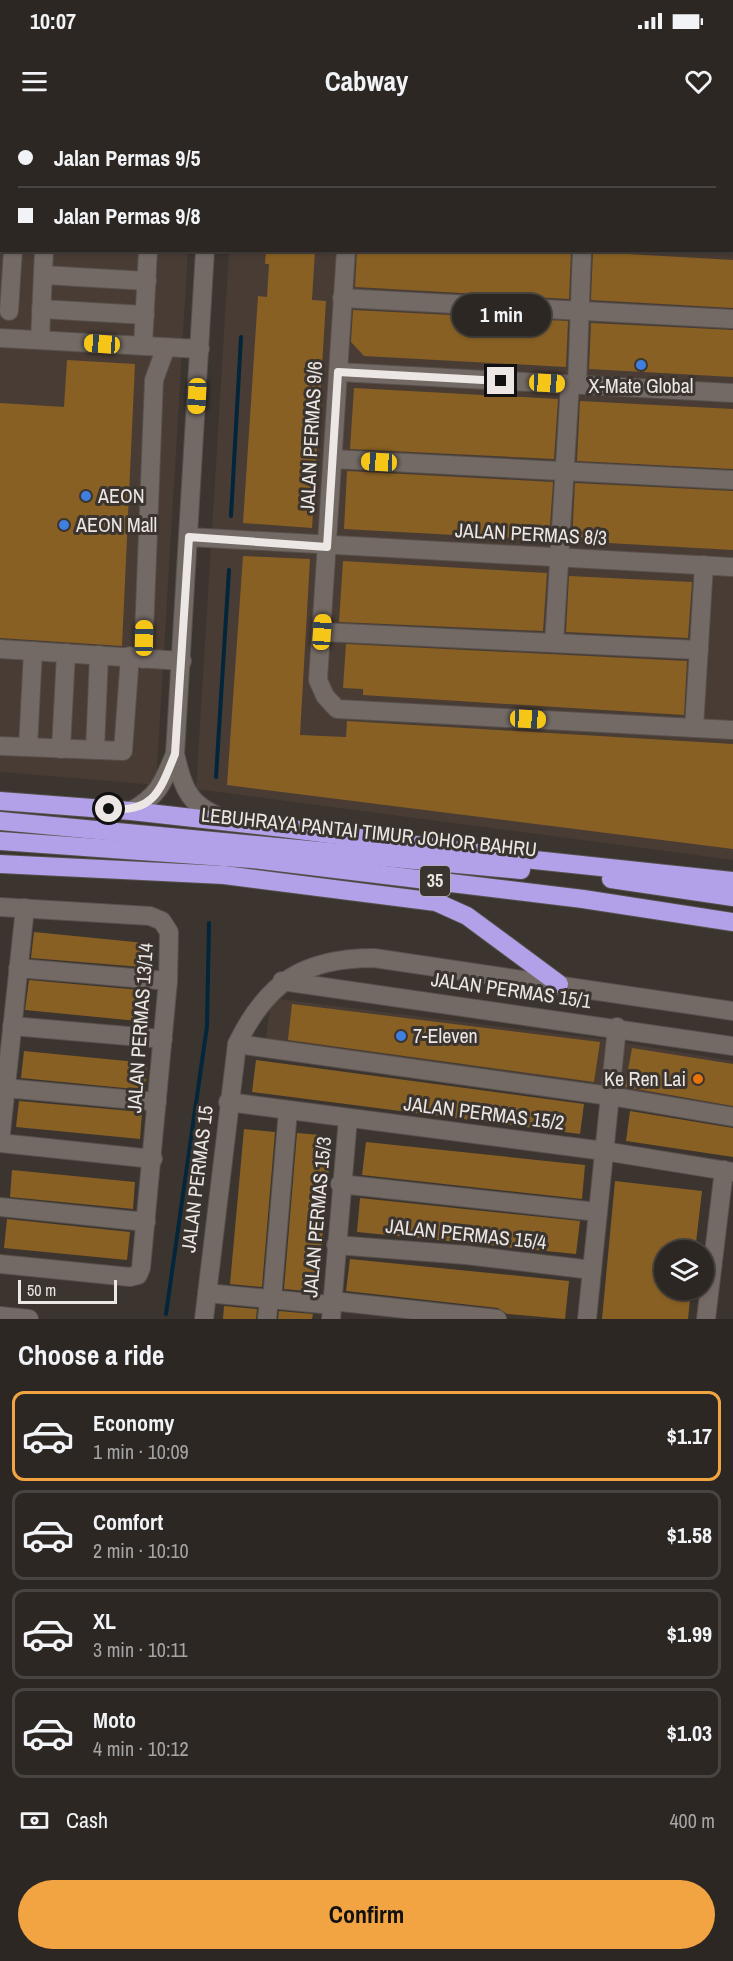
<!DOCTYPE html>
<html lang="en">
<head>
<meta charset="utf-8">
<style>
  :root { --surface:#2c2723; --page:#342f2b; --text:#f1f3f6; --muted:#a6a5a6; --line:#484441; --accent:#f3a442 }
  body { margin:0; font-family:"Archivo Narrow",sans-serif; background:var(--page); color:var(--text); height:100vh; display:flex; flex-direction:column; font-size:22px; white-space:nowrap }
  * { box-sizing:border-box; margin:0 }
  p { font-size:20px; color:var(--muted) }
  .icon { flex:none; width:33px; height:33px; fill:none; stroke:currentColor; stroke-width:2; stroke-linecap:round; stroke-linejoin:round }
  .map { position:relative; height:1199px; overflow:hidden }
  .drawer { display:flex; flex-direction:column; background:var(--surface); flex:1 }
  .drawer>* { flex:none }
  .guide { position:absolute; left:0px; top:0px; width:734px; height:132px; box-shadow:0 2px 4px #0004,0 0 0 2px var(--line); display:grid; align-content:center; height:132px; padding:0 18px; background:var(--surface) }
  .buttons { position:absolute; left:654px; top:1120px; display:grid; gap:12px }
  .buttons a { display:grid; place-items:center; width:60px; height:60px; border-radius:50%; background:var(--surface); box-shadow:0 2px 4px #0004,0 0 0 2px var(--line); font-size:30px }
  .scale { position:absolute; left:18px; bottom:15px; width:99px; box-sizing:border-box; padding-left:6px; border:3px solid #ece7e4; border-top:0; font-size:16px; line-height:21px; white-space:nowrap; color:#ece7e4; -webkit-text-stroke:4px #3b342f; paint-order:stroke }
  .end { position:absolute; width:27px; height:27px; margin:-14px; border:8px solid #ece7e4; background:#111; box-shadow:0 0 0 3px #111 }
  .from { border-radius:50% }
  .bubble { position:absolute; height:42px; border-radius:21px; background:var(--surface); box-shadow:0 2px 4px #0004,0 0 0 2px var(--line); font-size:20px; font-weight:800; line-height:42px; text-align:center }
  .car { position:absolute; width:18px; height:36px; margin:-18px -9px; border-radius:8px; box-shadow:0 0 4px 2px #0007; background:linear-gradient(#f5c518 24%,#345 0 40%,#f5c518 0 76%,#345 0 86%,#f5c518 0) }
  .guide b { display:flex; align-items:center; gap:21px; height:57px; font-size:22px }
  .guide b+b { border-top:2px solid var(--line) }
  .guide i { width:15px; height:15px; background:var(--text) }
  ul { padding:0; list-style:none }
  li { display:flex; align-items:center; gap:18px; height:90px; margin:0 12px 9px; padding:0 6px; border:3px solid var(--line); border-radius:12px }
  li div { flex:1 }
  li b { display:block; font-size:22px }
  li em { font-style:normal; font-weight:800 }
  li.on { border-color:var(--accent) }
  li>.icon { width:54px; height:54px; stroke-width:1.5 }
  h2 { padding:0 18px; font-size:27px; line-height:72px }
  .pay { display:flex; align-items:center; gap:15px; height:66px; padding:0 18px; font-size:22px }
  .pay p { margin-inline-start:auto }
  .action { display:flex; gap:12px; margin-top:auto; padding:12px 18px }
  .action a { flex:1; height:69px; border-radius:36px; background:var(--accent); color:#111; font-size:24px; font-weight:800; line-height:69px; text-align:center }
  .status { display:flex; justify-content:space-between; align-items:center; height:42px; padding:0 30px; background:var(--surface); direction:ltr }
  .status svg { height:16px; fill:currentColor }
  header { display:flex; justify-content:space-between; align-items:center; height:78px; padding:0 18px; background:var(--surface); font-size:27px; font-weight:800 }
  .map>svg:first-child { display:block }
</style>
</head>
<body>
<div class="status"><b>10:07</b><svg viewBox="0 0 49 12"><path d="M0 12V9h3v3zM5 12V6h3v6zM10 12V3h3v9zM15 12V0h3v12zM26 1h20v11H26zM47 4h2v5h-2z"/></svg></div>
<header><svg class="icon" aria-label="menu" viewBox="0 0 24 24"><path d="M4 6h16M4 12h16M4 18h16"/></svg>Cabway<svg class="icon" aria-label="heart" viewBox="0 0 24 24"><path d="M12 20l-8-8c-3-5 5-10 8-4 3-6 11-1 8 4z"/></svg></header>
<div class="map">
<svg width="733" height="1199" viewBox="0 0 733 1199">
  <rect width="100%" height="100%" fill="#3b342f"/>
  <!-- built -->
  <g fill="#493c34">
    <polygon points="0,0 196,0 2,2 2,130 188,131 156,665 0,652"/>
    <polygon points="733,94 733,740 196,669 229,131 732,130"/>
    <polygon points="271,878 601,919 733,941 733,991 265,925"/>
  </g>
  <g fill="none" stroke-linecap="round" stroke-linejoin="round">
    <!-- stream -->
    <g stroke="#03263b" stroke-width="4">
      <polyline points="247,2 247,0"/>
      <polyline points="231,396 241,217"/>
      <polyline points="216,657 229,450"/>
      <polyline points="166,1194 207,906 209,803"/>
    </g>
  </g>
  <!-- building -->
  <g fill="#886024">
    <polygon points="266,130 315,130 312,180 326,181 312,408 243,403 258,176 267,177 269,144 265,144"/>
    <polygon points="357,130 571,131 569,179 355,167"/>
    <polygon points="593,132 733,140 733,188 591,180"/>
    <polygon points="353,190 568,201 566,247 364,236 351,222"/>
    <polygon points="591,203 733,210 733,257 589,249"/>
    <polygon points="67,240 135,244 122,526 0,518 0,283 64,287"/>
    <polygon points="354,268 558,279 554,339 350,329"/>
    <polygon points="580,281 733,289 733,349 577,341"/>
    <polygon points="347,351 553,362 549,420 344,409"/>
    <polygon points="575,363 733,371 733,430 572,421"/>
    <polygon points="243,436 310,439 300,615 346,617 347,601 733,624 733,729 227,665"/>
    <polygon points="343,441 547,453 543,511 339,502"/>
    <polygon points="569,456 692,462 688,518 566,512"/>
    <polygon points="346,524 687,541 684,595 363,575 363,569 343,568"/>
    <polygon points="34,812 155,824 153,848 31,838"/>
    <polygon points="29,860 151,871 148,902 25,890"/>
    <polygon points="292,884 600,922 594,962 288,920"/>
    <polygon points="632,928 733,944 733,986 625,967"/>
    <polygon points="24,931 147,943 145,970 21,958"/>
    <polygon points="256,940 584,984 580,1014 252,972"/>
    <polygon points="19,981 142,992 140,1019 16,1007"/>
    <polygon points="630,991 733,1008 733,1037 626,1021"/>
    <polygon points="244,1009 275,1012 262,1167 230,1164"/>
    <polygon points="297,1013 332,1016 317,1172 284,1169"/>
    <polygon points="366,1022 585,1045 582,1079 362,1055"/>
    <polygon points="12,1050 135,1062 133,1089 10,1077"/>
    <polygon points="615,1061 702,1071 695,1131 664,1131 664,1170 691,1170 688,1199 602,1199"/>
    <polygon points="360,1078 580,1101 576,1134 357,1112"/>
    <polygon points="7,1099 130,1112 127,1140 4,1128"/>
    <polygon points="350,1139 569,1161 565,1199 507,1194 498,1188 346,1171"/>
    <polygon points="224,1186 257,1189 256,1199 223,1199"/>
    <polygon points="279,1191 313,1194 312,1199 278,1199"/>
  </g>
  <g fill="none" stroke-linecap="round" stroke-linejoin="round">
    <defs>
      <g id="minor">
        <polyline points="40,2 41,0"/>
        <polyline points="123,2 123,0"/>
        <polyline points="212,2 212,0"/>
        <polyline points="282,2 282,0"/>
        <polyline points="340,2 340,0"/>
        <polyline points="397,2 398,0"/>
        <polyline points="455,2 455,0"/>
        <polyline points="512,2 512,0"/>
        <polyline points="569,2 569,0"/>
        <polyline points="630,2 630,0"/>
        <polyline points="690,2 690,0"/>
        <polyline points="0,35 2,35"/>
        <polyline points="732,42 733,42"/>
        <polyline points="732,76 733,76"/>
        <polyline points="0,84 2,84"/>
        <polyline points="732,123 733,123"/>
        <path d="M205,130L175,634C184,671 189,686 227,700"/>
        <polyline points="346,130 318,560 325,576 337,589 733,610"/>
        <polyline points="43,155 147,161"/>
        <polyline points="342,178 733,199"/>
        <polyline points="41,189 145,195"/>
        <polyline points="9,191 13,130"/>
        <polyline points="0,218 200,229"/>
        <polyline points="40,220 44,130"/>
        <polyline points="143,226 148,130"/>
        <polyline points="338,252 733,273"/>
        <polyline points="577,265 582,130"/>
        <polyline points="333,339 733,360"/>
        <polyline points="189,417 733,447"/>
        <polyline points="322,512 699,530"/>
        <polyline points="554,523 570,264"/>
        <polyline points="0,529 182,541"/>
        <polyline points="143,539 154,260 166,227"/>
        <polyline points="694,608 704,445"/>
        <polyline points="0,626 123,631 130,536"/>
        <polyline points="28,627 33,531"/>
        <polyline points="61,629 66,533"/>
        <polyline points="95,630 99,535"/>
        <path d="M131,691C159,676 163,662 175,634"/>
        <polyline points="0,787 150,796 162,801 169,812 168,861 141,1148 138,1155 130,1157 0,1144"/>
        <polyline points="18,848 168,861"/>
        <polyline points="282,861 733,926"/>
        <polyline points="12,906 163,919"/>
        <polyline points="237,924 610,976 733,997"/>
        <polyline points="5,968 157,982"/>
        <polyline points="228,982 604,1031 733,1052"/>
        <polyline points="0,1022 25,788"/>
        <polyline points="0,1023 153,1039"/>
        <polyline points="340,1064 598,1092"/>
        <polyline points="0,1087 146,1102"/>
        <polyline points="336,1125 466,1135 592,1150"/>
        <polyline points="207,1173 332,1185"/>
        <polyline points="272,1179 288,990"/>
        <polyline points="332,1181 497,1199"/>
        <polyline points="0,1196 29,1199"/>
        <path d="M204,1199L237,924C267,862 304,838 374,838L733,891"/>
        <polyline points="267,1199 269,1179"/>
        <polyline points="331,1199 348,998"/>
        <polyline points="587,1199 617,907"/>
        <polyline points="706,1199 724,1050"/>
      </g>
      <g id="highway">
        <polyline points="0,681 131,691 283,708 525,739 733,761"/>
        <polyline points="0,701 521,750"/>
        <polyline points="0,721 252,739 583,779 733,802"/>
        <polyline points="0,744 224,755 436,782 467,796 559,864"/>
        <polyline points="611,759 733,777"/>
      </g>
    </defs>
    <!-- minor casing -->
    <use href="#minor" stroke="#57504c" stroke-width="20"/>
    <!-- highway casing -->
    <use href="#highway" stroke="#57504c" stroke-width="20"/>
    <!-- minor -->
    <use href="#minor" stroke="#736a65" stroke-width="18"/>
    <!-- highway -->
    <use href="#highway" stroke="#b2a0e8" stroke-width="18"/>
  </g>
  <g fill="none" stroke-linecap="round" stroke-linejoin="round">
    <!-- route -->
    <path stroke="#ece7e4" stroke-width="8" d="M109,689C154,693 160,671 175,634L189,417L327,427L338,252L501,261"/>
  </g>
  <!-- markers -->
  <g fill="#3f7fe0" stroke="#3b342f" stroke-width="2">
    <circle cx="641" cy="245" r="6"/>
    <circle cx="86" cy="376" r="6"/>
    <circle cx="64" cy="405" r="6"/>
    <circle cx="401" cy="916" r="6"/>
  </g>
  <circle fill="#e8710a" stroke="#3b342f" stroke-width="2" cx="698" cy="959" r="6"/>
  <g text-anchor="middle" stroke-width="6" stroke-linejoin="round" paint-order="stroke">
    <!-- shield labels -->
    <rect fill="#3b342f" stroke="#b7b1ae" stroke-width="1.5" x="420" y="746" width="30" height="30" rx="4.5"/>
    <g font-size="18" font-weight="bold" fill="#ece7e4">
      <text x="435" y="767">35</text>
    </g>
    <!-- poi labels -->
    <g font-size="20" fill="#ece7e4" stroke="#3b342f" text-anchor="start">
      <text x="641" y="273" text-anchor="middle">X-Mate Global</text>
      <text x="98" y="383">AEON</text>
      <text x="76" y="412">AEON Mall</text>
      <text x="413" y="923">7-Eleven</text>
      <text x="686" y="966" text-anchor="end">Ke Ren Lai</text>
    </g>
    <!-- street labels -->
    <g font-size="20" fill="#ece7e4" stroke="#3b342f">
      <text transform="translate(311 317) rotate(-87)" y="7">JALAN PERMAS 9/6</text>
      <text transform="translate(531 414) rotate(3)" y="7">JALAN PERMAS 8/3</text>
      <text transform="translate(369 712) rotate(6)" y="7">LEBUHRAYA PANTAI TIMUR JOHOR BAHRU</text>
      <text transform="translate(511 870) rotate(8)" y="7">JALAN PERMAS 15/1</text>
      <text transform="translate(140 908) rotate(-86)" y="7">JALAN PERMAS 13/14</text>
      <text transform="translate(484 993) rotate(7)" y="7">JALAN PERMAS 15/2</text>
      <text transform="translate(197 1059) rotate(-83)" y="7">JALAN PERMAS 15</text>
      <text transform="translate(317 1097) rotate(-85)" y="7">JALAN PERMAS 15/3</text>
      <text transform="translate(466 1114) rotate(6)" y="7">JALAN PERMAS 15/4</text>
    </g>
  </g>
</svg>
<div class="buttons">
<a><svg class="icon" aria-label="layers" viewBox="0 0 24 24"><path d="M12 4l9 5-9 5-9-5zM3 14l9 5 9-5"/></svg></a>
</div>
<div class="scale">50 m</div>
<i class="end from" style="left:109px;top:689px"></i>
<i class="end" style="left:501px;top:261px"></i>
<div class="bubble" style="left:452px;top:174px;width:99px">1 min</div>
<i class="car" style="left:102px;top:224px;rotate:274deg"></i>
<i class="car" style="left:547px;top:263px;rotate:93deg"></i>
<i class="car" style="left:197px;top:276px;rotate:183deg"></i>
<i class="car" style="left:379px;top:342px;rotate:273deg"></i>
<i class="car" style="left:322px;top:512px;rotate:4deg"></i>
<i class="car" style="left:144px;top:518px;rotate:1deg"></i>
<i class="car" style="left:528px;top:599px;rotate:93deg"></i>
<div class="guide">
<b><i class="from"></i>Jalan Permas 9/5</b>
<b><i></i>Jalan Permas 9/8</b>
</div>
</div>
<section class="drawer">
<h2>Choose a ride</h2>
<ul>
<li class="on"><svg class="icon" aria-label="car" viewBox="0 0 24 24"><path d="M5 17H2v-5l4-1 3-4h7l3 4 3 1v5h-3M9 17h6M6 11h13"/><circle cx="7" cy="17" r="2"/><circle cx="17" cy="17" r="2"/></svg><div><b>Economy</b><p>1 min · 10:09</p></div><em>$1.17</em></li>
<li><svg class="icon" aria-label="car" viewBox="0 0 24 24"><path d="M5 17H2v-5l4-1 3-4h7l3 4 3 1v5h-3M9 17h6M6 11h13"/><circle cx="7" cy="17" r="2"/><circle cx="17" cy="17" r="2"/></svg><div><b>Comfort</b><p>2 min · 10:10</p></div><em>$1.58</em></li>
<li><svg class="icon" aria-label="car" viewBox="0 0 24 24"><path d="M5 17H2v-5l4-1 3-4h7l3 4 3 1v5h-3M9 17h6M6 11h13"/><circle cx="7" cy="17" r="2"/><circle cx="17" cy="17" r="2"/></svg><div><b>XL</b><p>3 min · 10:11</p></div><em>$1.99</em></li>
<li><svg class="icon" aria-label="car" viewBox="0 0 24 24"><path d="M5 17H2v-5l4-1 3-4h7l3 4 3 1v5h-3M9 17h6M6 11h13"/><circle cx="7" cy="17" r="2"/><circle cx="17" cy="17" r="2"/></svg><div><b>Moto</b><p>4 min · 10:12</p></div><em>$1.03</em></li>
</ul>
<div class="pay"><svg class="icon" aria-label="cash" viewBox="0 0 24 24"><path d="M3 7h18v10H3z"/><circle cx="12" cy="12" r="2"/></svg>Cash<p>400 m</p></div>
<div class="action"><a>Confirm</a></div>
</section>
</body>
</html>
